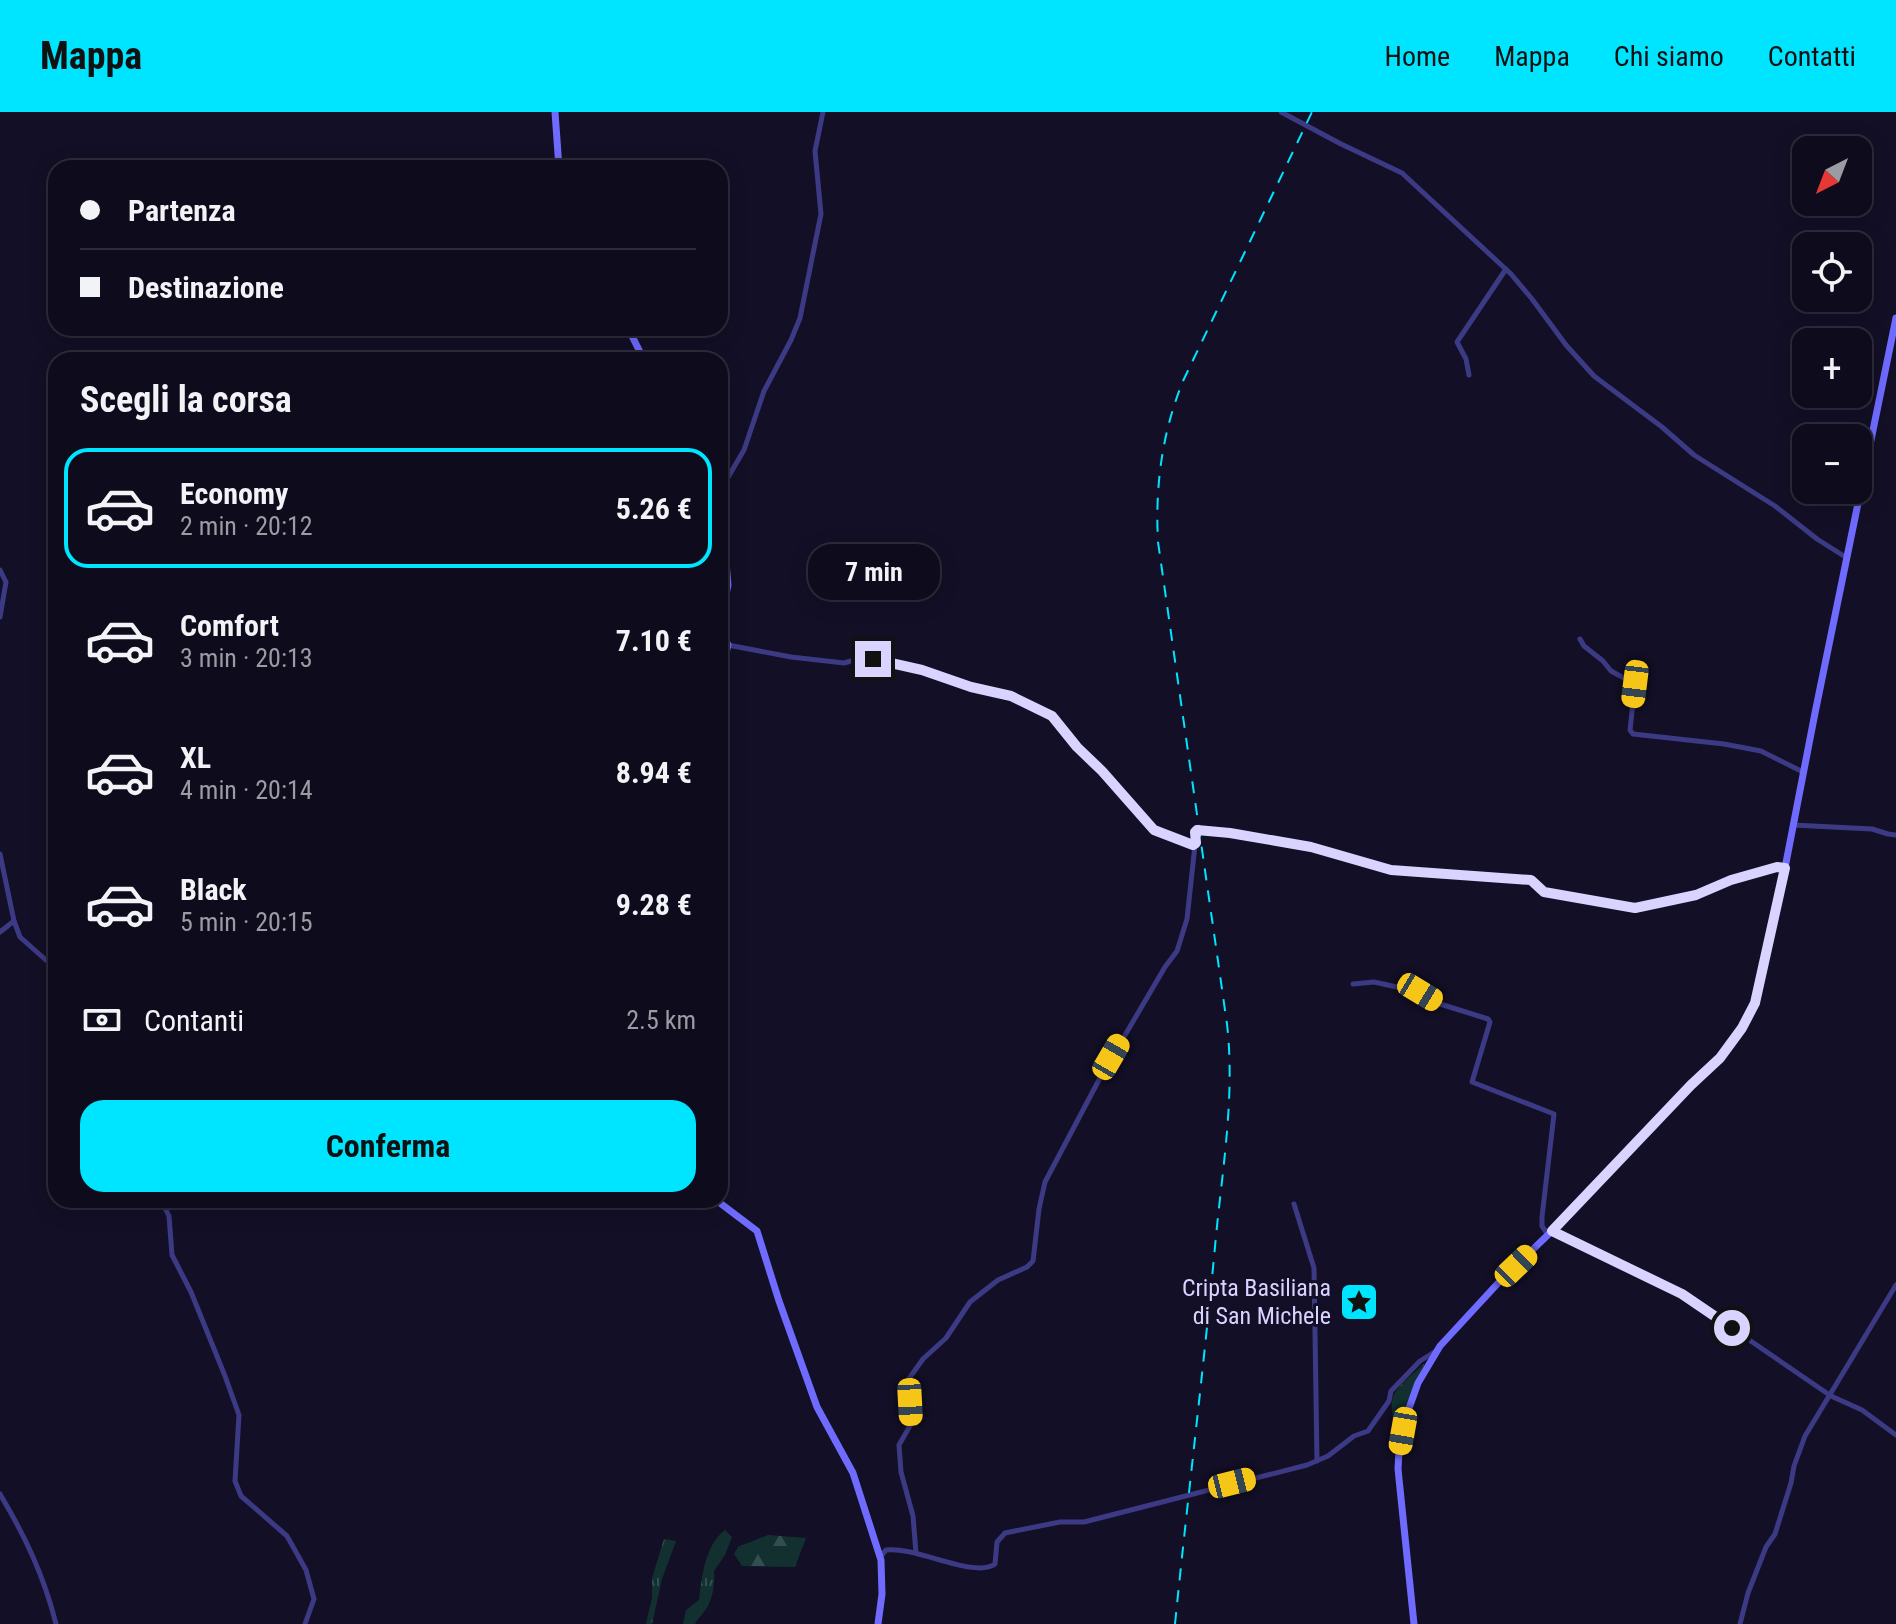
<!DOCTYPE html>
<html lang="it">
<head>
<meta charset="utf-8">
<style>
  :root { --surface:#0e0b1c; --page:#171425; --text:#f1f3f6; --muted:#9b9ba3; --line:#2e2b3b; --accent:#00e5ff }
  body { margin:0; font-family:"Roboto Condensed",sans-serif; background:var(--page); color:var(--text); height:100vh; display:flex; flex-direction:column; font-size:30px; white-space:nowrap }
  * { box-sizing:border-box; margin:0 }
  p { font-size:26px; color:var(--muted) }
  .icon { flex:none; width:44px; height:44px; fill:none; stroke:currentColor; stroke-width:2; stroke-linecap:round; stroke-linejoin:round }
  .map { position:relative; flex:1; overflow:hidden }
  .details { position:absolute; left:48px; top:240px; width:680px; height:856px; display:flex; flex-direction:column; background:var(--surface); border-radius:24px; box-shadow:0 4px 20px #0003,0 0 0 2px var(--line) }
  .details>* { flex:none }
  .guide { position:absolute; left:48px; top:48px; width:680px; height:176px; border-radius:24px; box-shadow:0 4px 20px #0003,0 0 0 2px var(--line); display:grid; align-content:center; height:176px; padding:0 32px; background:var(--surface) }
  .needle { width:52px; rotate:222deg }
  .buttons { position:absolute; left:1792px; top:24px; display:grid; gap:16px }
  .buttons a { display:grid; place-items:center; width:80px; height:80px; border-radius:16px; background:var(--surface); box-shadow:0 4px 20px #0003,0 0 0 2px var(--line); font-size:40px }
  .end { position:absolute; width:36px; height:36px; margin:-18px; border:10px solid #d9d4ff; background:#111; box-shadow:0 0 0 4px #111 }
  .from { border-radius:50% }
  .bubble { position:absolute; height:56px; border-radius:24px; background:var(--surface); box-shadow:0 4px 20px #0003,0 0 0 2px var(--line); font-size:26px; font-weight:700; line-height:56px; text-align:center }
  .car { position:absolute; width:24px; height:48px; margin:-24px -12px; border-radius:10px; box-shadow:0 0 6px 2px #0007; background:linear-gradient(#f5c518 24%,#345 0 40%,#f5c518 0 76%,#345 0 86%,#f5c518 0) }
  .guide b { display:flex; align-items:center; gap:28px; height:76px; font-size:30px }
  .guide b+b { border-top:2px solid var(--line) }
  .guide i { width:20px; height:20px; background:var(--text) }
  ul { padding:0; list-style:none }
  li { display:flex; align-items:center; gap:24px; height:120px; margin:0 16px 12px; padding:0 16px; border:4px solid transparent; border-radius:24px }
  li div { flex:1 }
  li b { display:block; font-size:30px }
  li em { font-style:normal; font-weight:700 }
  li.current { border-color:var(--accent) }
  li>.icon { width:72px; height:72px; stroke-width:1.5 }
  h2 { padding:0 32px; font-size:36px; line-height:96px }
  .pay { display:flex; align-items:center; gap:20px; height:88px; padding:0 32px; font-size:30px }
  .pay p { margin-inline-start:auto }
  .action { display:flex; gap:16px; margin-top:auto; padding:16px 32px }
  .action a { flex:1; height:92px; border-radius:24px; background:var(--accent); color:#111; font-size:32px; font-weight:700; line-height:92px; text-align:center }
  header { display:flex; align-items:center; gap:48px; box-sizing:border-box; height:112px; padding:0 40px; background:var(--accent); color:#111 }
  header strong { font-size:38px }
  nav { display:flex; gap:44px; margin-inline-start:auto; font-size:28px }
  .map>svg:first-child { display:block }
</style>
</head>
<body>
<header>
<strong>Mappa</strong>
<nav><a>Home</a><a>Mappa</a><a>Chi siamo</a><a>Contatti</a></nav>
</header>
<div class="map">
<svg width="1896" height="1512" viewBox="0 0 1896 1512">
  <defs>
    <pattern id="grass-tufts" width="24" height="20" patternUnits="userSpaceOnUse" patternTransform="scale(2)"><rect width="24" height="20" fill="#12302f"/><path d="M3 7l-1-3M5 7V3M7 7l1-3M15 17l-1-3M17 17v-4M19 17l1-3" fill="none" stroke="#344d4e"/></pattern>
    <pattern id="forest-firs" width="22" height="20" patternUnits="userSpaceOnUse" patternTransform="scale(2)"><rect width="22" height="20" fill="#12302f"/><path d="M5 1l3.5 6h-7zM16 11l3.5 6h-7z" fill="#344d4e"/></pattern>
  </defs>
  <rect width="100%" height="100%" fill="#130f26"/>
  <!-- grass -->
  <g fill="url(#grass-tufts)">
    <path d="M725,1418L732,1425L725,1443L714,1459C715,1470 713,1484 708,1494C704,1501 698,1506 695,1512H683L686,1498L699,1488C702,1464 705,1433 725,1418Z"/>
    <polygon points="664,1427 676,1429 662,1467 652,1512 646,1512 652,1486 652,1466"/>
  </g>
  <!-- forest -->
  <g fill="url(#forest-firs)">
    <path d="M1425,1251L1406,1292L1398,1333C1396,1321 1389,1296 1393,1285C1398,1272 1416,1260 1425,1251Z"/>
    <polygon points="768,1423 806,1426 795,1455 742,1454 734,1442 738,1435"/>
  </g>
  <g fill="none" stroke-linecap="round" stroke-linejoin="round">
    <!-- street -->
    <g stroke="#3d3a85" stroke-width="5">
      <polyline points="1281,0 1341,32 1402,61 1511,162 1532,187 1566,233 1594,264 1662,315 1694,343 1775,394 1817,427 1847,446"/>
      <polyline points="1469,263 1466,247 1457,230 1506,157"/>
      <polyline points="720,379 744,338 764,279 791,228 800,206 821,102 815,39 823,0"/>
      <polyline points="0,458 6,470 0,505"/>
      <polyline points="1580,527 1584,534 1603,549 1611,559 1635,572 1630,618 1633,622 1724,632 1761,639 1803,660"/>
      <polyline points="728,533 791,545 844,551 865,545 885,549 922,558 971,575 1011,584 1024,589 1057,608 1077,635 1102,659 1154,718 1193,733 1196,731 1195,720 1197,718 1230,721 1311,735 1391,758 1531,768 1544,780 1638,795 1696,783 1731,768 1777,755 1785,756"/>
      <polyline points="1793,713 1872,717 1888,722 1896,723"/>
      <polyline points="0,742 14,809 0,820"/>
      <polyline points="14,809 20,825 56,857"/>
      <polyline points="1353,872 1374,870 1420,880 1440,892 1488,907 1490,910 1472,970 1554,1002 1542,1105 1542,1114 1548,1123"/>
      <polyline points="163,1092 169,1104 172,1143 191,1180 225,1264 239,1303 235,1369 241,1384 287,1424 306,1458 314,1487 305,1512"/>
      <polyline points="1294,1092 1314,1156 1317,1349"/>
      <polyline points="1552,1119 1682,1182 1831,1284 1862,1298 1896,1323"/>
      <path d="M0,1382C25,1424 44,1464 56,1512"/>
      <polyline points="916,1441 913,1404 901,1360 899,1333 911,1312 908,1268 923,1247 946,1226 970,1190 998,1168 1027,1155 1033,1149 1039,1097 1045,1070 1101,964 1165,855 1177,839 1187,807 1195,733"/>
      <path d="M880,1445L886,1438C916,1434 974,1467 995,1452L997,1430L1005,1421L1060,1410H1084L1307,1353L1328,1344L1354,1324L1368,1319L1389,1289L1391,1279L1420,1249L1436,1239"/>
      <polyline points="1740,1512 1748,1481 1766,1435 1775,1422 1791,1371 1794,1354 1805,1324 1896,1173"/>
    </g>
    <!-- secondary -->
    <g stroke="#6f6bff" stroke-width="7">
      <polyline points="555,0 559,56"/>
      <polyline points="628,216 644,248"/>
      <polyline points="720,444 726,450 728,473 721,506 722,518 728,533 720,566"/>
      <polyline points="720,806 722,812 720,821"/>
      <polyline points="716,1088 757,1119 779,1189 817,1295 853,1361 881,1448 882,1482 878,1512"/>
      <polyline points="1414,1512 1398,1357 1399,1339 1408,1299 1418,1271 1440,1234 1500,1169 1552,1119 1691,973 1720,946 1742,916 1755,891 1785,756 1815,601 1896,206"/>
    </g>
    <!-- rail -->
    <path stroke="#00e5ff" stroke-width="2" stroke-dasharray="12 10" stroke-linecap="butt" d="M1175,1512C1188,1383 1204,1254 1216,1124C1223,1053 1235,983 1227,912L1158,430C1155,374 1162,321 1183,269L1312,0"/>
  </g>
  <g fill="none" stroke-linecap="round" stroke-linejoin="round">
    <!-- route -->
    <polyline stroke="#d9d4ff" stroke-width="10" points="873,547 922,558 971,575 1011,584 1052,604 1077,635 1102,659 1154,718 1193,733 1196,731 1195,720 1197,718 1230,721 1311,735 1391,758 1531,768 1544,780 1635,796 1696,783 1731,768 1777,755 1785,756 1755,891 1742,916 1720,946 1691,973 1552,1119 1682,1182 1732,1216"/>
  </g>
  <!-- icons -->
  <defs>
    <symbol id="sight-square" viewBox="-11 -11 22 22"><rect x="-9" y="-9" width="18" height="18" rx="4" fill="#00e5ff" stroke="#130f26"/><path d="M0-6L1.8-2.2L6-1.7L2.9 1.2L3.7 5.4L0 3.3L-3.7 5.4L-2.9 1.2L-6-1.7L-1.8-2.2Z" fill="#111"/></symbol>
  </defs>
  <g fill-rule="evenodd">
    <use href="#sight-square" x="1337" y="1168" width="44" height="44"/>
  </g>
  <g text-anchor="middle" stroke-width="6" stroke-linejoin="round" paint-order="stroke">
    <!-- poi labels -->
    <g font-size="24" fill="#d9d4ff" stroke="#130f26" text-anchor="end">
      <text x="1331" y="1184">Cripta Basiliana<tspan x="1331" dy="28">di San Michele</tspan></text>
    </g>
  </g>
</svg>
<div class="buttons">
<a><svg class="needle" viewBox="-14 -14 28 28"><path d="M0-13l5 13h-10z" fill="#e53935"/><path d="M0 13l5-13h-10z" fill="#9b9ba3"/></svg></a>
<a><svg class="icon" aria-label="locate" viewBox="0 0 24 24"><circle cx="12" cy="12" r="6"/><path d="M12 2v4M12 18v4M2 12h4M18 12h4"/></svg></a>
<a>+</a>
<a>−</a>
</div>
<i class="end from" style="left:1732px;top:1216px"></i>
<i class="end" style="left:873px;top:547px"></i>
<div class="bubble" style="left:808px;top:432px;width:132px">7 min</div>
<i class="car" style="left:1635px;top:572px;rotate:187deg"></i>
<i class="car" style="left:1420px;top:880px;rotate:121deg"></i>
<i class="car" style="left:1111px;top:945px;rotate:30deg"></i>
<i class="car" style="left:1516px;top:1154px;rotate:46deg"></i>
<i class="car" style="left:910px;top:1290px;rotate:177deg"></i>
<i class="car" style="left:1403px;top:1319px;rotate:190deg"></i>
<i class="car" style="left:1232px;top:1371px;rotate:76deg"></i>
<div class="guide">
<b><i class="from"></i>Partenza</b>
<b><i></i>Destinazione</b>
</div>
<section class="details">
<h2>Scegli la corsa</h2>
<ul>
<li class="current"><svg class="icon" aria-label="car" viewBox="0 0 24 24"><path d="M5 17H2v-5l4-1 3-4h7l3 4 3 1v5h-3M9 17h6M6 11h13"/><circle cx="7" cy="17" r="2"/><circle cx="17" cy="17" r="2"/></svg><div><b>Economy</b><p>2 min · 20:12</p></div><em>5.26 €</em></li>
<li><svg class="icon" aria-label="car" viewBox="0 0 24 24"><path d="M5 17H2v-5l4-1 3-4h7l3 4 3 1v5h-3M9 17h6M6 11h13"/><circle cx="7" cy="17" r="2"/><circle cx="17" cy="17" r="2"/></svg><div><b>Comfort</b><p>3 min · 20:13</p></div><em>7.10 €</em></li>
<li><svg class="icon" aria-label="car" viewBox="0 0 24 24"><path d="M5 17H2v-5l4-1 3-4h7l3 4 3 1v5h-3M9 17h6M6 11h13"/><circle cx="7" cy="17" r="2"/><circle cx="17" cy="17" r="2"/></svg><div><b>XL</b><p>4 min · 20:14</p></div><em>8.94 €</em></li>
<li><svg class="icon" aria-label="car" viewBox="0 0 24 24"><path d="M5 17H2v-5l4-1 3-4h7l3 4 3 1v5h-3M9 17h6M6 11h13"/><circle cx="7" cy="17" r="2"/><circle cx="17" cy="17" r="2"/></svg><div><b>Black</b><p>5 min · 20:15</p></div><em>9.28 €</em></li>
</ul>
<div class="pay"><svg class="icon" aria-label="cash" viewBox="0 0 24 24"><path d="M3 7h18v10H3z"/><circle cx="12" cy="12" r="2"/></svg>Contanti<p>2.5 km</p></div>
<div class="action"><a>Conferma</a></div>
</section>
</div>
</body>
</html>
